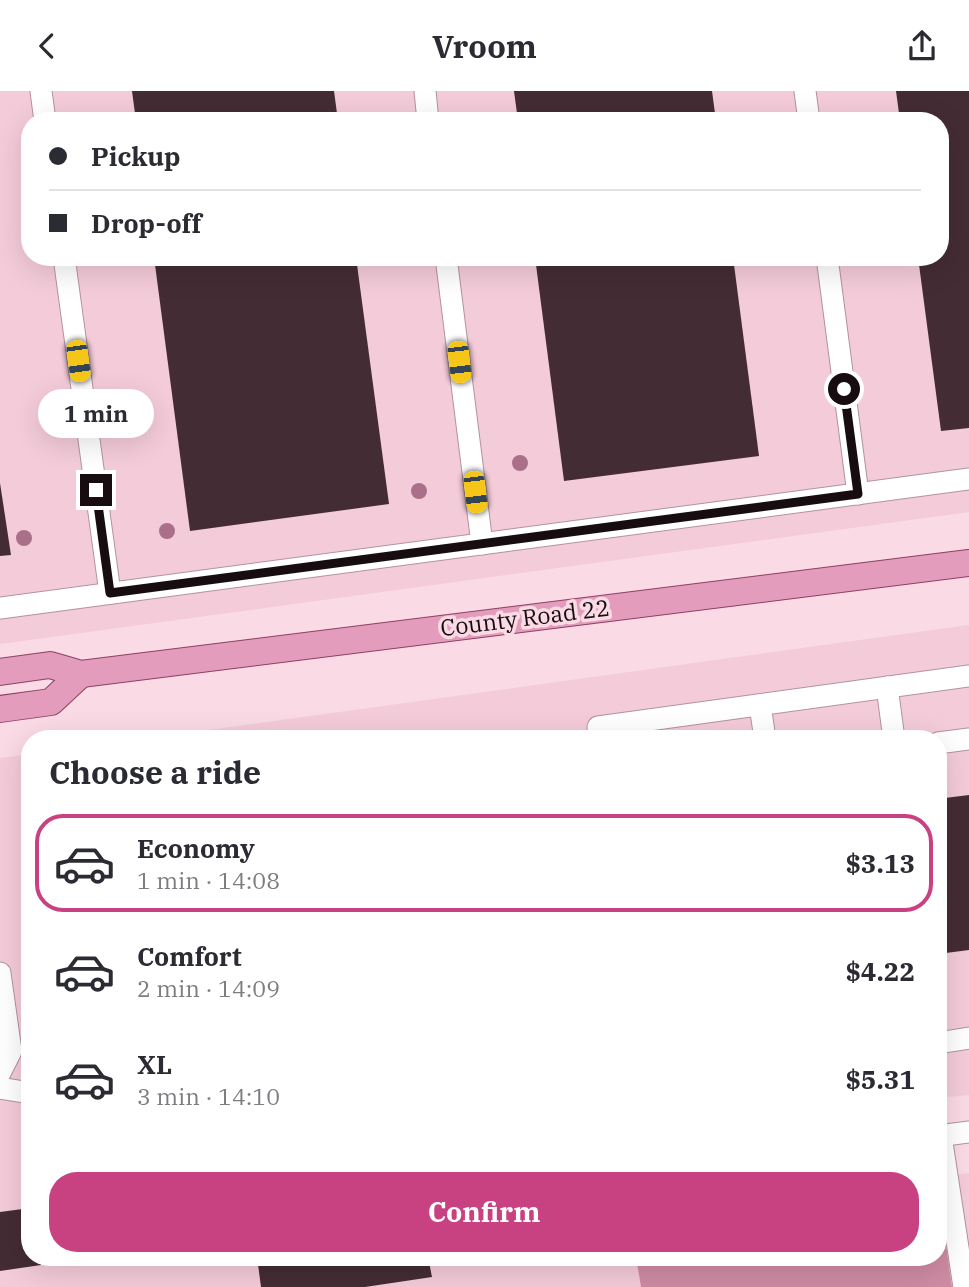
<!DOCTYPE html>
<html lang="en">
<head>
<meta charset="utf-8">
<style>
  :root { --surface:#fff; --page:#f2f2f3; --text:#2b2b33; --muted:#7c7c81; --line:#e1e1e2; --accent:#c84181 }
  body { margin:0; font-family:"IBM Plex Serif",serif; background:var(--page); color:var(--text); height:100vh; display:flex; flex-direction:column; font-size:26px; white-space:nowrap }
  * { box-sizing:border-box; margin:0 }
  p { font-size:23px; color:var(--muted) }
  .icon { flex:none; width:38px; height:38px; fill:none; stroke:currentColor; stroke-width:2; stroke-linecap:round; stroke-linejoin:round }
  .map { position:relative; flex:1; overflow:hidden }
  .drawer { position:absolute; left:21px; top:639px; width:926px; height:536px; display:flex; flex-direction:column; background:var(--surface); border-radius:28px; box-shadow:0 7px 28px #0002 }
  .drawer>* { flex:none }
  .guide { position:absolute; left:21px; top:21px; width:928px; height:154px; border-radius:28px; box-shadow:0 7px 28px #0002; display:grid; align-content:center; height:154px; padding:0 28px; background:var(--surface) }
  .end { position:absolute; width:32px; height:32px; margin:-16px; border:9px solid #170d11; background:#fff; box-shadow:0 0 0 4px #fff }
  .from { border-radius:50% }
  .bubble { position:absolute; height:49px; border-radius:24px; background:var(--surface); box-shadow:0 7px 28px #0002; font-size:23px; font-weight:700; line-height:49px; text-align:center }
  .car { position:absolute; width:21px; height:42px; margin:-21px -10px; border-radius:9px; box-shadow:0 0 5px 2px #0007; background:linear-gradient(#f5c518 24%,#345 0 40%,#f5c518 0 76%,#345 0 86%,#f5c518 0) }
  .guide b { display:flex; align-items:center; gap:24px; height:66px; font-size:26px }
  .guide b+b { border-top:2px solid var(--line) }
  .guide i { width:18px; height:18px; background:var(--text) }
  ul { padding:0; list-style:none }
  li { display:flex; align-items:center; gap:21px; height:98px; margin:0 14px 10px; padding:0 14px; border:4px solid transparent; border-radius:28px }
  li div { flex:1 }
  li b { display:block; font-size:26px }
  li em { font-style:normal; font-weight:700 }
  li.current { border-color:var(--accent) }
  li>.icon { width:63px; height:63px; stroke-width:1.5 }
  h2 { padding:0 28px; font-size:32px; line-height:84px }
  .button { display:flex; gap:14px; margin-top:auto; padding:14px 28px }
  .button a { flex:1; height:80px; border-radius:28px; background:var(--accent); color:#fff; font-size:28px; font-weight:700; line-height:80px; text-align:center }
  header { display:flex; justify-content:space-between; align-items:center; height:91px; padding:0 28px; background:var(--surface); font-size:32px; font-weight:700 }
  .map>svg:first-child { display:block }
</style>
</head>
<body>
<header><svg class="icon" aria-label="back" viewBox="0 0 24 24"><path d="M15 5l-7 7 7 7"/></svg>Vroom<svg class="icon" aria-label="share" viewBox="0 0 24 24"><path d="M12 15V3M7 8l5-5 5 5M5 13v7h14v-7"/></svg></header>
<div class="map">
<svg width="969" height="1196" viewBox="0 0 969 1196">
  <rect width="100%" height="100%" fill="#fadae5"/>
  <!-- built -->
  <g fill="#f4cbd9" fill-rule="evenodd">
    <path d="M0,0H969V421L0,553ZM30,30H940V166H30Z"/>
    <polygon points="969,534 969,1004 938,1007 938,648 144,648"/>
    <polygon points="30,663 30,1166 636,1166 641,1196 0,1196 0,667"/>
    <polygon points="969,1082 969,1196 947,1196 938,1131 938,1087"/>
  </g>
  <!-- forest -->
  <polygon fill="#ce8ba4" points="939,1105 952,1196 641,1196 636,1166 938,1166"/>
  <!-- building -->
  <g fill="#442c35">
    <polygon points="132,0 334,0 338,30 136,30"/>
    <polygon points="514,0 712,0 716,30 518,30"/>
    <polygon points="896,0 969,0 969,337 941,340 918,166 940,166 940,30 900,30"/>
    <polygon points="154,166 356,166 389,413 190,440"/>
    <polygon points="535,166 733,166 759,365 564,390"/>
    <polygon points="0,392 11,464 0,465"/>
    <polygon points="938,670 940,670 945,707 969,704 969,859 938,863"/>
    <polygon points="30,1117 30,1166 40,1166 41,1174 0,1180 0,1121"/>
    <polygon points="257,1166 428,1166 432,1186 365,1196 261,1196"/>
  </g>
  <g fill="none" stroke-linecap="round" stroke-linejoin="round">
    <defs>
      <g id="minor">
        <polyline points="41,0 45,30"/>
        <polyline points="425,0 428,30"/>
        <polyline points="805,0 809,30"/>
        <polyline points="64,166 110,502"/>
        <polyline points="446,166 482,453"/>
        <polyline points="827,166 858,403"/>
        <polyline points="0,517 969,388"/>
        <polyline points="887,596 894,648"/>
        <polyline points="760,614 765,648"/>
        <polyline points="599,648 598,636 969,585"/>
        <polyline points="938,652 969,648"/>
        <polyline points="0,882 11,960 0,982"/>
        <polyline points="938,952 969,947"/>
        <polyline points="0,997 30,1002"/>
        <polyline points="938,1045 969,1041"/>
        <polyline points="941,1045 964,1196"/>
      </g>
      <g id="major">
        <polyline points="0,581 50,574 81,583 969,472"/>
        <polyline points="0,618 51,611 81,583"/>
      </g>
    </defs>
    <!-- minor casing -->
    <use href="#minor" stroke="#b2939e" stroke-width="23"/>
    <!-- major casing -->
    <use href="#major" stroke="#8f3f62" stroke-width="28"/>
    <!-- minor -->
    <use href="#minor" stroke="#fff" stroke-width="21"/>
    <!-- major -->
    <use href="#major" stroke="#e39cbb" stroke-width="26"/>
  </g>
  <!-- trees -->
  <g fill="#aa708a">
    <circle cx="520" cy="372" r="8"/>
    <circle cx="419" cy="400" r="8"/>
    <circle cx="167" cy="440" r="8"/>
    <circle cx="24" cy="447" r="8"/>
  </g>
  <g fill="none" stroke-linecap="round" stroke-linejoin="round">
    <!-- route -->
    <polyline stroke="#170d11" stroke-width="9" points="96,399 110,502 858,403 844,298"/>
  </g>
  <g text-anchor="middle" stroke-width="7" stroke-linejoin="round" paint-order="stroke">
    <!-- street labels -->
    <g font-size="23" fill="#170d11" stroke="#fadae5">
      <text transform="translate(525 527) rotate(-7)" y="8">County Road 22</text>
    </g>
  </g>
</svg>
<i class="end from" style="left:844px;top:298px"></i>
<i class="end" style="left:96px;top:399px"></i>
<div class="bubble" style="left:38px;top:298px;width:116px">1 min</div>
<i class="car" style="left:78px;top:270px;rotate:172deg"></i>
<i class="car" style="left:459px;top:271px;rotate:173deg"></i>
<i class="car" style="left:475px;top:401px;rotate:173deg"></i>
<div class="guide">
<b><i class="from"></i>Pickup</b>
<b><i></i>Drop-off</b>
</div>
<section class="drawer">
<h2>Choose a ride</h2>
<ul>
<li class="current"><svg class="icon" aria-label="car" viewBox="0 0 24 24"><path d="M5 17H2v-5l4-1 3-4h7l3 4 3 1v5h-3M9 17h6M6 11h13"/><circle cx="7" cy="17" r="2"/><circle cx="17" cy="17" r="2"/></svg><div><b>Economy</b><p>1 min · 14:08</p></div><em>$3.13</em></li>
<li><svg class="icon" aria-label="car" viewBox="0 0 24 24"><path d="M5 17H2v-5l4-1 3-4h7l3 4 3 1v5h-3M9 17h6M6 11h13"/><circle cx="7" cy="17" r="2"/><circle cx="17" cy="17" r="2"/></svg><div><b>Comfort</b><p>2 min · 14:09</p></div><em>$4.22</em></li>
<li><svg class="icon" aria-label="car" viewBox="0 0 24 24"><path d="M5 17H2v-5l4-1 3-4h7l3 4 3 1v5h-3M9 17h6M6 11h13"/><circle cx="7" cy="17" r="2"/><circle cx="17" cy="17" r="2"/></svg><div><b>XL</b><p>3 min · 14:10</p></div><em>$5.31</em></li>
</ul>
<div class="button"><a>Confirm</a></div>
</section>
</div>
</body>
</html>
